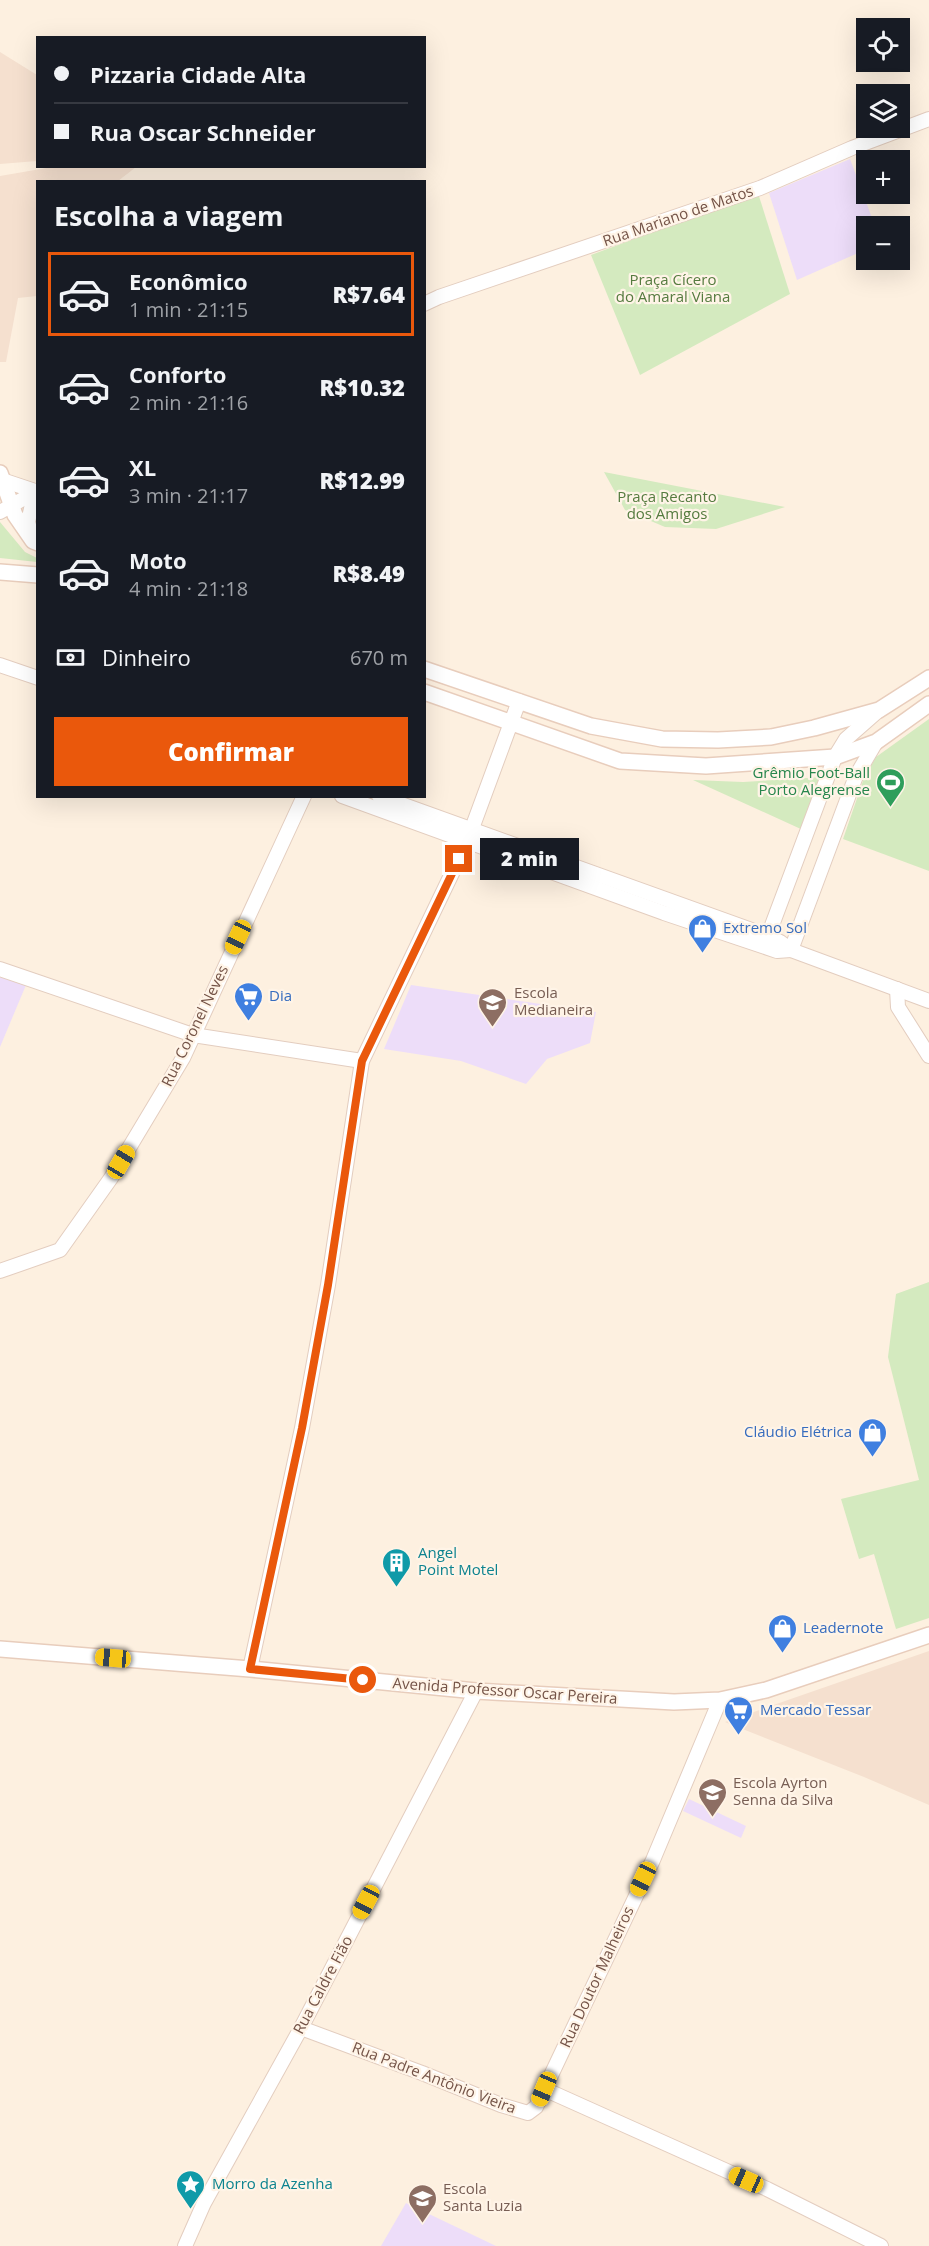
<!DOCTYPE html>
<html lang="pt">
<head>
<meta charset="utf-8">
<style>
  :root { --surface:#171b24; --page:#20242c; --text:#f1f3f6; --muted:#9ea1a6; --line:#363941; --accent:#ea580c }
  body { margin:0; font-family:"Open Sans",sans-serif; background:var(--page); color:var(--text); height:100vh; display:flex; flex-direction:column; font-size:22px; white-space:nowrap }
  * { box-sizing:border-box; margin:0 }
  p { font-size:20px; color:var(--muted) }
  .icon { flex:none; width:33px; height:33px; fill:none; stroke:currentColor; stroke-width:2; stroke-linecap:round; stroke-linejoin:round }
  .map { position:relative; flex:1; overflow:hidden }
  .side { position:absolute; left:36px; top:180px; width:390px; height:618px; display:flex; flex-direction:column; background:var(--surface); border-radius:0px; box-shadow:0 6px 24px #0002 }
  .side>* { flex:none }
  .banner { position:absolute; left:36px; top:36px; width:390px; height:132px; border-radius:0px; box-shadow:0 6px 24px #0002; display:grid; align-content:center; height:132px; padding:0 18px; background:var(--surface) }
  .buttons { position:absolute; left:856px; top:18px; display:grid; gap:12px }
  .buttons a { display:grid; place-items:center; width:54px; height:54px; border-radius:0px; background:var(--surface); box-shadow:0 6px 24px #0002; font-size:30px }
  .end { position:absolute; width:27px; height:27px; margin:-14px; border:8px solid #ea580c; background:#fff; box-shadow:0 0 0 3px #fff }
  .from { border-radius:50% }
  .bubble { position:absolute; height:42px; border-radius:0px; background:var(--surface); box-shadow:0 6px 24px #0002; font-size:20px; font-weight:800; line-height:42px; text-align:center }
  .car { position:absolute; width:18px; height:36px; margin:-18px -9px; border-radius:8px; box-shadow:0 0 4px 2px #0007; background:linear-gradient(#f5c518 24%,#345 0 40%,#f5c518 0 76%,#345 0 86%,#f5c518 0) }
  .banner b { display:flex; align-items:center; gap:21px; height:57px; font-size:22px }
  .banner b+b { border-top:2px solid var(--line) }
  .banner i { width:15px; height:15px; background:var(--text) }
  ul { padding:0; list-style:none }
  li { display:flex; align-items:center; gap:18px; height:84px; margin:0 12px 9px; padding:0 6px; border:3px solid transparent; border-radius:0px }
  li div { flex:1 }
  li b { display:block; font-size:22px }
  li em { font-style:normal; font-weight:800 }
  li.active { border-color:var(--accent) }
  li>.icon { width:54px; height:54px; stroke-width:1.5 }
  h2 { padding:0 18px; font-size:27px; line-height:72px }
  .pay { display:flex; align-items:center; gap:15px; height:66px; padding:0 18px; font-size:22px }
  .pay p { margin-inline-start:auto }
  .button { display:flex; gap:12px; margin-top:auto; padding:12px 18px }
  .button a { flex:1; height:69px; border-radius:0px; background:var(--accent); color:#fff; font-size:24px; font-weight:800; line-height:69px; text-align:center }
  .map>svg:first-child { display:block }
</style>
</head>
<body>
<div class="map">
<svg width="929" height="2246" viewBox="0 0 929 2246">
  <rect width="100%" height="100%" fill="#fdf0e0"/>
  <!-- residential -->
  <g fill="#f5e0cf">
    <polygon points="0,52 37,75 37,161 0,164"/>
    <polygon points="58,166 136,167 118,181 38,182 37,296 18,298 6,362 0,362 0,176"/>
    <polygon points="929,1651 929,1805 864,1777 725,1722"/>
  </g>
  <!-- education -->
  <g fill="#edddf9">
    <polygon points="850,159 875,226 867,226 867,249 797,280 769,193"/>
    <polygon points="0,977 26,985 0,1047"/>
    <polygon points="411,985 596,1012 590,1043 547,1059 526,1084 461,1061 384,1049"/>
    <polygon points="689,1799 746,1826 741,1838 683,1811"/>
    <polygon points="406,2203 496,2246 381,2246"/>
  </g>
  <!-- green -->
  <g fill="#d4eabf">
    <polygon points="758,193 790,294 640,375 591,255"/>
    <polygon points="604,472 785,507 716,529 665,527 625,510"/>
    <polygon points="0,522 25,552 37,558 37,562 0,558"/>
    <polygon points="929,719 929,871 843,839 864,778 876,757"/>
    <polygon points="823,777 803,830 693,780 743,782"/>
    <polygon points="929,1282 929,1618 896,1629 874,1554 859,1559 841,1499 919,1480 888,1357 896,1294"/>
  </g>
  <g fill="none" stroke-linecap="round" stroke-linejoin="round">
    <defs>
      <g id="tertiary">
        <polyline points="424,304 439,297 760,188 852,148 929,119"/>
        <polyline points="2,480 35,491"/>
        <polyline points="0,512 37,491"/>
        <polyline points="33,539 28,522 35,491"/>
        <polyline points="0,665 38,678"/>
        <polyline points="342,796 664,913 777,951 791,950"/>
        <polyline points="379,796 768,936 780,942 791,950 929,1001"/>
        <polyline points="768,936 835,757 846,739 879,710"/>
        <polyline points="791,950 856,776 876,742"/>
        <polyline points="0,969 193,1035 362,1061"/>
        <polyline points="897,989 898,1007 929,1056"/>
        <polyline points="0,1271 60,1250 111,1178 183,1058 304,796"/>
        <polyline points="250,1669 302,1428 328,1285 362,1061 467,842 519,701"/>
        <polyline points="301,2028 422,2073 501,2105 528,2113 536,2107 653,1860 720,1700"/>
        <polyline points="544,2089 767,2189 881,2246"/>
        <polyline points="185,2246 204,2203 301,2028 476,1691"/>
      </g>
      <g id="secondary">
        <polyline points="0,473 15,515 33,541 38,543"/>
        <polyline points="0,572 38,575"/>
        <polyline points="424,669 591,726 662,739 718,740 771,737 814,728 879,710 929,678"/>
        <polyline points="424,692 620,761 706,766 835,757 876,742 929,704"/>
        <polyline points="0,1649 250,1669 476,1691 674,1702 720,1700 766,1690 929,1635"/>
      </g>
    </defs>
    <!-- tertiary casing -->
    <use href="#tertiary" stroke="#e3cdbf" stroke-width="16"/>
    <!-- secondary casing -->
    <use href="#secondary" stroke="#e8cdbc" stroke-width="18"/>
    <!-- tertiary -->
    <use href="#tertiary" stroke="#fff" stroke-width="14"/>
    <!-- secondary -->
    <use href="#secondary" stroke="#fff" stroke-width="15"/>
  </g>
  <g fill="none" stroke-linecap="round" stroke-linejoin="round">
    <!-- route -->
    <polyline stroke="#ea580c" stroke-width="8" points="363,1680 250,1669 302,1428 328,1285 362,1061 459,859"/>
  </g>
  <!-- icons -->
  <defs>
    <symbol id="stadium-pin" viewBox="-11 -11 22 30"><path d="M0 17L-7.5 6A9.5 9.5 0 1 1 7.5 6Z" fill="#2e9e5b" stroke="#fff4e7"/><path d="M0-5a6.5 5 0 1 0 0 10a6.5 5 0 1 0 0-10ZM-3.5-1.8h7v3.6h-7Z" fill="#fff"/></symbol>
    <symbol id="shop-pin" viewBox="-11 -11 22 30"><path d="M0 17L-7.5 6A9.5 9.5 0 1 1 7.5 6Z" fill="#3f7fe0" stroke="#fff4e7"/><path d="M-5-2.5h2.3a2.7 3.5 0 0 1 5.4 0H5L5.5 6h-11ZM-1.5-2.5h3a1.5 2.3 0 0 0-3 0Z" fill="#fff"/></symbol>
    <symbol id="supermarket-pin" viewBox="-11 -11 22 30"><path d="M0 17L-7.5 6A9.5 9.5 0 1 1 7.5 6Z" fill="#3f7fe0" stroke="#fff4e7"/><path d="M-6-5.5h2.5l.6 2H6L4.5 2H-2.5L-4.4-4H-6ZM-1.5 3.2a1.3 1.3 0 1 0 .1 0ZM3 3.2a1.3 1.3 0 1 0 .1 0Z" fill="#fff"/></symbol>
    <symbol id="school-pin" viewBox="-11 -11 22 30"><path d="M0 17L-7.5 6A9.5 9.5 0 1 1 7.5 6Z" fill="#8d6e63" stroke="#fff4e7"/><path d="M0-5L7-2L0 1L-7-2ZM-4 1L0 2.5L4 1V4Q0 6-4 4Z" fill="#fff"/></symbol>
    <symbol id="building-pin" viewBox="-11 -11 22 30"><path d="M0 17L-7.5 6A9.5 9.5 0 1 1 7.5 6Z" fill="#0f9aa8" stroke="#fff4e7"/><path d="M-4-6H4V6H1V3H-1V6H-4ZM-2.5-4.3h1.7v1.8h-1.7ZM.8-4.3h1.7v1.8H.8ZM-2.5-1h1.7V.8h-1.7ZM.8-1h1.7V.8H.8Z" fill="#fff"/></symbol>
    <symbol id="sight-pin" viewBox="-11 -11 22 30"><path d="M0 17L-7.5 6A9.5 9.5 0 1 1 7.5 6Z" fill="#0f9aa8" stroke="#fff4e7"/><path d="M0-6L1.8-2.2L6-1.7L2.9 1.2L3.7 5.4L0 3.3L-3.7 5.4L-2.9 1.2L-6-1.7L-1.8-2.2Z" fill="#fff"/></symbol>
  </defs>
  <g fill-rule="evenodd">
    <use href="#stadium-pin" x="874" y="766" width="33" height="45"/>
    <use href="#shop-pin" x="686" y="912" width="33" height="45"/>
    <use href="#supermarket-pin" x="232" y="980" width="33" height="45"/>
    <use href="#school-pin" x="476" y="986" width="33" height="45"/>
    <use href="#shop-pin" x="856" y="1416" width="33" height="45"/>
    <use href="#building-pin" x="380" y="1546" width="33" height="45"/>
    <use href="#shop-pin" x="766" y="1612" width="33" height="45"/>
    <use href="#supermarket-pin" x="722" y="1694" width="33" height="45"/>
    <use href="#school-pin" x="696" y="1776" width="33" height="45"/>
    <use href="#sight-pin" x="174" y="2168" width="33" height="45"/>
    <use href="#school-pin" x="406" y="2182" width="33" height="45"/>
  </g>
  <g text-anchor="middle" stroke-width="4.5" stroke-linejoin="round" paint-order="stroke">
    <!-- street labels -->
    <g font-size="15" fill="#745347" stroke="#fff4e7">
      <text transform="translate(678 216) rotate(-19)" y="5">Rua Mariano de Matos</text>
      <text transform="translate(195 1026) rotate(-64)" y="5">Rua Coronel Neves</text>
      <text transform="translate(505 1691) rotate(4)" y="5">Avenida Professor Oscar Pereira</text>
      <text transform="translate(597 1977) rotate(-65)" y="5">Rua Doutor Malheiros</text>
      <text transform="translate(323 1985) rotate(-62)" y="5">Rua Caldre Fião</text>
      <text transform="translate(434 2078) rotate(21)" y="5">Rua Padre Antônio Vieira</text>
    </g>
    <!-- park labels -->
    <g font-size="15" fill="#557b3f" stroke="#fff4e7">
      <text x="673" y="285">Praça Cícero<tspan x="673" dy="17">do Amaral Viana</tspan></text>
      <text x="667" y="502">Praça Recanto<tspan x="667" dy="17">dos Amigos</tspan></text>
    </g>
    <!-- leisure labels -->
    <g font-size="15" fill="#27864d" stroke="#fff4e7" text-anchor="end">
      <text x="870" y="778">Grêmio Foot-Ball<tspan x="870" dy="17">Porto Alegrense</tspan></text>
    </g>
    <!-- shop labels -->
    <g font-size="15" fill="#366cbe" stroke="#fff4e7" text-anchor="start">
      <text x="723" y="933">Extremo Sol</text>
      <text x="269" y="1001">Dia</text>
      <text x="852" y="1437" text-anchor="end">Cláudio Elétrica</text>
      <text x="803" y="1633">Leadernote</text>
      <text x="760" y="1715">Mercado Tessar</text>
    </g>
    <!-- education labels -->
    <g font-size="15" fill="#785e54" stroke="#fff4e7" text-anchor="start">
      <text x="514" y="998">Escola<tspan x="514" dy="17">Medianeira</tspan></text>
      <text x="733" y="1788">Escola Ayrton<tspan x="733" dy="17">Senna da Silva</tspan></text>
      <text x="443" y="2194">Escola<tspan x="443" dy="17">Santa Luzia</tspan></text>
    </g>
    <!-- culture labels -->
    <g font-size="15" fill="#0d838f" stroke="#fff4e7" text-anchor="start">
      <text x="418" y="1558">Angel<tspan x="418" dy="17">Point Motel</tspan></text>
      <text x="212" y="2189">Morro da Azenha</text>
    </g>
  </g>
</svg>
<div class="buttons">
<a><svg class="icon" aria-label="locate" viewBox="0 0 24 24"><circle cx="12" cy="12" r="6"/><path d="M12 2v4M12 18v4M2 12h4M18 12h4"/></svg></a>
<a><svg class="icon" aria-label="layers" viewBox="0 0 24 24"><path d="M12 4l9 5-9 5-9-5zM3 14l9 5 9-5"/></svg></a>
<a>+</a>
<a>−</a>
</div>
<i class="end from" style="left:363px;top:1680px"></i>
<i class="end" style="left:459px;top:859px"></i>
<div class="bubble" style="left:480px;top:838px;width:99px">2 min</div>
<i class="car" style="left:238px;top:937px;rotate:205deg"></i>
<i class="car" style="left:121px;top:1162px;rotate:31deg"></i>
<i class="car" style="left:113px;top:1658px;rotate:275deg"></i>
<i class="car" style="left:643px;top:1879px;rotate:205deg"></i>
<i class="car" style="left:366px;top:1902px;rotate:208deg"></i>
<i class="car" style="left:544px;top:2089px;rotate:203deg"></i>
<i class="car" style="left:746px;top:2180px;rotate:294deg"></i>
<div class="banner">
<b><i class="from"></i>Pizzaria Cidade Alta</b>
<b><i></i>Rua Oscar Schneider</b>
</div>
<section class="side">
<h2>Escolha a viagem</h2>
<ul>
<li class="active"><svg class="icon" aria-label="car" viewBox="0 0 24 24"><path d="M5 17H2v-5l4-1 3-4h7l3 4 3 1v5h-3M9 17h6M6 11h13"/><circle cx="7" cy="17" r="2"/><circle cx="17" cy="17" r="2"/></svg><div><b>Econômico</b><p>1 min · 21:15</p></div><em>R$7.64</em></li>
<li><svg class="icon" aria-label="car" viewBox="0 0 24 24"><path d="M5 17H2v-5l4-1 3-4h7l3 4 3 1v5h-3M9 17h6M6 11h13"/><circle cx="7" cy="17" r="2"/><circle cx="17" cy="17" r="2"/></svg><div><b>Conforto</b><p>2 min · 21:16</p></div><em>R$10.32</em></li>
<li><svg class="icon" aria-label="car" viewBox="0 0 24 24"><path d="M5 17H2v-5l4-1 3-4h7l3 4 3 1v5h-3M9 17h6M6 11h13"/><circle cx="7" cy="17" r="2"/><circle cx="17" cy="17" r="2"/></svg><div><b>XL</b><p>3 min · 21:17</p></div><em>R$12.99</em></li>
<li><svg class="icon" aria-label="car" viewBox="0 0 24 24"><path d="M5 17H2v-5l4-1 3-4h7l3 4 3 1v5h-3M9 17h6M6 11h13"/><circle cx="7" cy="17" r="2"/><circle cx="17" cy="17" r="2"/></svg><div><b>Moto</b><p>4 min · 21:18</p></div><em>R$8.49</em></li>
</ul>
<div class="pay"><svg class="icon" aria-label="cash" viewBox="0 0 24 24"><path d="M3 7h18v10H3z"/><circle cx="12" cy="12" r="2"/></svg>Dinheiro<p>670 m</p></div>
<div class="button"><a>Confirmar</a></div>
</section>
</div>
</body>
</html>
